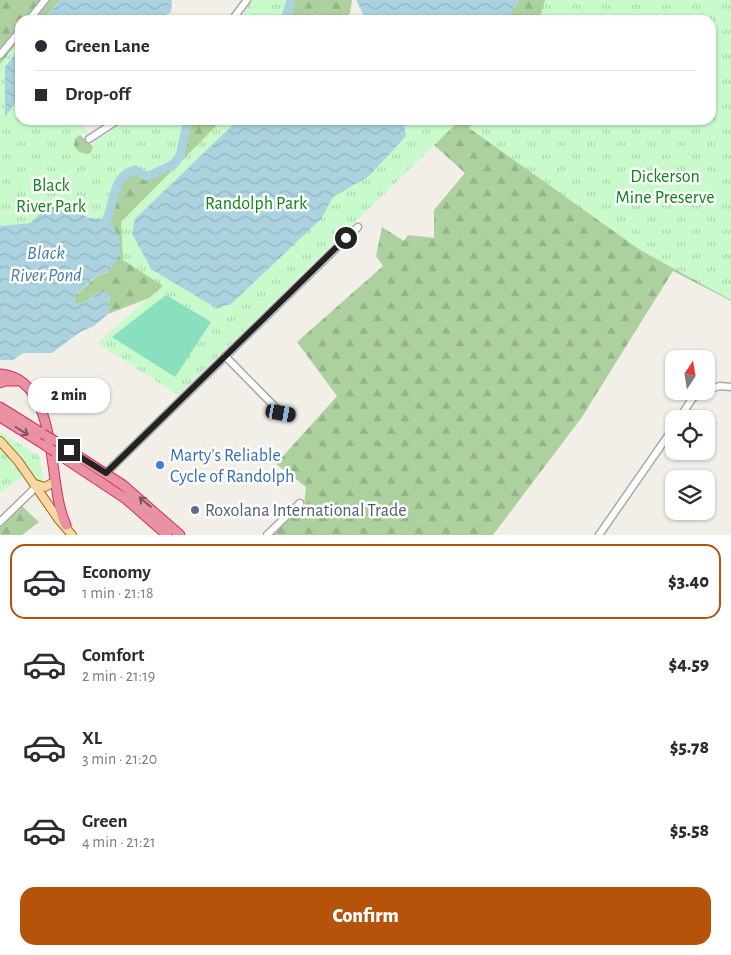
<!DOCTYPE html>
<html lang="en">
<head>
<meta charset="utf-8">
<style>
  :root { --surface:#fff; --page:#f2f2f3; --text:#2b2b33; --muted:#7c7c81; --line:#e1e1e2; --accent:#b45309 }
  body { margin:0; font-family:"Alegreya Sans",sans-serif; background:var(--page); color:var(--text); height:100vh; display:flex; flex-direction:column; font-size:19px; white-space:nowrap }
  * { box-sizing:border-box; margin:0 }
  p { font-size:16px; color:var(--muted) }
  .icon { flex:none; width:28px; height:28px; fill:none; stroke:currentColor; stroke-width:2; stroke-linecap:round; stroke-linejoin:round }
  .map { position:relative; height:535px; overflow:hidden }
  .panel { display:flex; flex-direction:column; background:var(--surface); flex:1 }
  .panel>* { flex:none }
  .top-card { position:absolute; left:15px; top:15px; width:701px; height:110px; border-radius:15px; box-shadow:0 1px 4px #0004; display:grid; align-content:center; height:110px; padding:0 20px; background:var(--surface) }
  .needle { width:32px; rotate:12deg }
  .tools { position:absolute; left:665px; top:350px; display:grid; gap:10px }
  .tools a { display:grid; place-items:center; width:50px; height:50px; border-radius:10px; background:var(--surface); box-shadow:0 1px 4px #0004; font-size:25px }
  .end { position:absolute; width:22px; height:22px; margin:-11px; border:6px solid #222; background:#fff; box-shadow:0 0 0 2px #fff }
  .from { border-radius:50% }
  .bubble { position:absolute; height:35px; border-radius:15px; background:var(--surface); box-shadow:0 1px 4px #0004; font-size:16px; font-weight:800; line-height:35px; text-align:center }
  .car { position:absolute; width:15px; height:30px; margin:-15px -8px; border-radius:6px; box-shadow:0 0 4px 1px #0007; background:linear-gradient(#222 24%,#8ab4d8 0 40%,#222 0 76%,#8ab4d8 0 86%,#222 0) }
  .top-card b { display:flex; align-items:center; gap:18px; height:48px; font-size:19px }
  .top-card b+b { border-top:1px solid var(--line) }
  .top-card i { width:12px; height:12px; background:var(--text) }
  ul { padding:9px 0 0; list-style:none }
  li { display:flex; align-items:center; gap:15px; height:75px; margin:0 10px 8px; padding:0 10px; border:2px solid transparent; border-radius:15px }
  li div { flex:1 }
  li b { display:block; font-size:19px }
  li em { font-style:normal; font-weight:800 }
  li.selected { border-color:var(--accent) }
  li>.icon { width:45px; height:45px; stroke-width:1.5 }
  .primary-button { display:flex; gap:10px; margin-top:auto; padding:10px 20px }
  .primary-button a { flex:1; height:58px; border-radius:15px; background:var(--accent); color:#fff; font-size:20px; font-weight:800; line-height:58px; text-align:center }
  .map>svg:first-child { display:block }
</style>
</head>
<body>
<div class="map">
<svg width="731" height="535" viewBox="0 0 731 535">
  <defs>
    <pattern id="forest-firs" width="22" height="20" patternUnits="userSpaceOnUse" patternTransform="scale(1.25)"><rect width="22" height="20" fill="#add19e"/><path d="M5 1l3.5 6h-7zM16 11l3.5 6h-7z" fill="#95b388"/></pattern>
    <pattern id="park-tufts" width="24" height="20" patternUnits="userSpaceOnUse" patternTransform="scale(1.25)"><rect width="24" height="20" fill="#c8facc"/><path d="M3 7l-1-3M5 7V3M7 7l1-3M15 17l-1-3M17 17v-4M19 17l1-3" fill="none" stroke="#acd6af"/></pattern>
    <pattern id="water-waves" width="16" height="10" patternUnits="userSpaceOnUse" patternTransform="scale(1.25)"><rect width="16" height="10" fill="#aad3df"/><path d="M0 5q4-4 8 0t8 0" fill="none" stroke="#92b5bf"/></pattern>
  </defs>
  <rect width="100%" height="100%" fill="#f2efe9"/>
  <!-- forest -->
  <g fill="url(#forest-firs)">
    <polygon points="0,0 60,0 43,20 20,20 20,120 79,120 79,134 105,157 139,120 238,120 167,291 108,314 110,293 100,291 85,302 74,305 75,296 97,276 108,272 88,218 0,153"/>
    <polygon points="259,0 352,0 350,13 343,20 240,20"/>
    <polygon points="519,0 731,0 731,301 673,271 582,417 493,535 273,535 304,505 306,487 276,464 337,396 297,342 383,266 376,256 382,227 404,241 408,235 434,238 434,210 465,173 433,144 455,120 711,120 711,20 506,20"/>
    <polygon points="21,505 39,522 22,535 0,535 0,524"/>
  </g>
  <!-- park -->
  <g fill="url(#park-tufts)">
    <polygon points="252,0 291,0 285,20 240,20"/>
    <polygon points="545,0 731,0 731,300 640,250 469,128 476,120 711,120 711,20 539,20"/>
    <path d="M20,39V120H79L89,134L82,133L75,139L74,146L79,152L87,154L91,152L95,141L127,120H188V125L180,156L174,164L151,175L146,176L135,170C113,175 114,203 107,219H101L0,307V64Z"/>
    <polygon points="222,120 460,120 178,395 97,343 163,286 123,260 121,222"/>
    <polygon points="0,432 39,456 46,497 28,473 0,493"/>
  </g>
  <!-- pitch -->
  <polygon fill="#88e0be" points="166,295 211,322 175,377 112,337"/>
  <!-- water -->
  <g fill="url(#water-waves)">
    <polygon points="60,0 172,0 171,12 158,20 43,20"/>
    <polygon points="356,0 519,0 506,20 366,20"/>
    <polygon points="20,48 20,96 5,117 5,67"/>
    <polygon points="238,120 403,120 406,136 369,176 333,197 321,219 231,304 216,308 151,269 132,233 135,219"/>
    <path d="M56,199L88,218L107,219C121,234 127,255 109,270C105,274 99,274 95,277C88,283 81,290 75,296L74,305L85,302L100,291L110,293L108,314L94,326L80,332L52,353H23L13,360H0V226L30,223Z"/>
  </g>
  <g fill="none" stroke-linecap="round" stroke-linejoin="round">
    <!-- river -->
    <g stroke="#aad3df" stroke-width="9">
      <polyline points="285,20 291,0"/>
      <path d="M107,219C114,203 113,175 135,170L146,176L151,175L174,164L180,156L188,120"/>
    </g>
    <defs>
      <g id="minor">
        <polyline points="29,20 45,0"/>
        <polyline points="232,20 247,0"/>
        <polyline points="0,55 20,31"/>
        <polyline points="89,139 118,120"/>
        <polyline points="225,356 281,413 292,415"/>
        <polyline points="706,390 720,386 731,387"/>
        <polyline points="679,419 692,399 702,391"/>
        <polyline points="106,473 358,227"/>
        <polyline points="0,522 36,487"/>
        <polyline points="267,535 300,503"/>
        <polyline points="599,535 674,427"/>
      </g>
      <g id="major">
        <polyline points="0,441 18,461 59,520 72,535"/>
        <polyline points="35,484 45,487 54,482"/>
      </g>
      <g id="highway">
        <path d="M0,374C61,379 46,484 66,525"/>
        <polyline points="0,383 5,381 16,381"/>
        <polyline points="0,407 43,434"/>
        <polyline points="0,417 45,445"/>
        <polyline points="53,440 123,485 180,535"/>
        <polyline points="55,452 126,499 167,535"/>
      </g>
    </defs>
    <!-- minor casing -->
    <use href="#minor" stroke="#a9a9a9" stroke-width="9"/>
    <!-- major casing -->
    <use href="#major" stroke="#a06b00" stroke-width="10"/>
    <!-- highway casing -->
    <use href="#highway" stroke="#dc2a67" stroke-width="11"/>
    <!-- minor -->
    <use href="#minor" stroke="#fff" stroke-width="6"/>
    <!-- major -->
    <use href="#major" stroke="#fcd6a4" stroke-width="8"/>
    <!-- highway -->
    <use href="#highway" stroke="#e892a2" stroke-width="9"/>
    <defs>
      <g id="highway-bridge">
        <polyline points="43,434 53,440"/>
        <polyline points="45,445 55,452"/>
      </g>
    </defs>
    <!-- highway-bridge casing -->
    <use href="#highway-bridge" stroke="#dc2a67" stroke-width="11" stroke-linecap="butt"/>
    <!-- highway-bridge -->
    <use href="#highway-bridge" stroke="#e892a2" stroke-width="9"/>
  </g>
  <!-- one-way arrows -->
  <defs><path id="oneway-shaft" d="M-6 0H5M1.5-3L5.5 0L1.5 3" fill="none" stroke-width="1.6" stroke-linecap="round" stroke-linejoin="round" transform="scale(1.25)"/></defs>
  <g stroke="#7b545c">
    <use href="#oneway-shaft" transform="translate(22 431) rotate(32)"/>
    <use href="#oneway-shaft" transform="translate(145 502) rotate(-140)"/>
  </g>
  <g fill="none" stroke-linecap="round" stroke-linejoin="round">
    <!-- route -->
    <polyline stroke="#222" stroke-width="6" points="69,450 106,473 346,238"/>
  </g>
  <!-- markers -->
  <circle fill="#3f7fe0" stroke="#fff" stroke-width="2" cx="160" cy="465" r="5"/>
  <circle fill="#5c6f8a" stroke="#fff" stroke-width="2" cx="195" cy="510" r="5"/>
  <g text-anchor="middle" stroke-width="5" stroke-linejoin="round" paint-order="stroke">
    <!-- park labels -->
    <g font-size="18" fill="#0c8416" stroke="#fff">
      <text x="665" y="182">Dickerson<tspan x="665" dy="21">Mine Preserve</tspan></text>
      <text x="51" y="191">Black<tspan x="51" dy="21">River Park</tspan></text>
      <text x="256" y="209">Randolph Park</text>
    </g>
    <!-- shop labels -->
    <g font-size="18" fill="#366cbe" stroke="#fff" text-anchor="start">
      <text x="170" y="461">Marty's Reliable<tspan x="170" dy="21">Cycle of Randolph</tspan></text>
    </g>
    <!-- service labels -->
    <g font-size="18" fill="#4e5e75" stroke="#fff" text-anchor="start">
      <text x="205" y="516">Roxolana International Trade</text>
    </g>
    <!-- water labels -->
    <g font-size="19" font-style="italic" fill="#4a7aab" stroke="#fff">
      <text x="46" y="259">Black<tspan x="46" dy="22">River Pond</tspan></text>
    </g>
  </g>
</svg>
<div class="tools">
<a><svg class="needle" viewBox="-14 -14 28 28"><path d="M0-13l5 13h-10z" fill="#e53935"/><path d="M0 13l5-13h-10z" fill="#7c7c81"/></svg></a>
<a><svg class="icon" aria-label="locate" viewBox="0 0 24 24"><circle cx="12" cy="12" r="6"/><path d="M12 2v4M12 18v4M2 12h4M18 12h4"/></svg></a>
<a><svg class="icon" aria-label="layers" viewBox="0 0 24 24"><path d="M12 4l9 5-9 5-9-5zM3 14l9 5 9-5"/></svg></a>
</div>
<i class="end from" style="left:346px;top:238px"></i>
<i class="end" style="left:69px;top:450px"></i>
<div class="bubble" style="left:28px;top:378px;width:82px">2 min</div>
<i class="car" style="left:281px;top:413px;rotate:100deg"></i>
<div class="top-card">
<b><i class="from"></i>Green Lane</b>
<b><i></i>Drop-off</b>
</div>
</div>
<section class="panel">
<ul>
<li class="selected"><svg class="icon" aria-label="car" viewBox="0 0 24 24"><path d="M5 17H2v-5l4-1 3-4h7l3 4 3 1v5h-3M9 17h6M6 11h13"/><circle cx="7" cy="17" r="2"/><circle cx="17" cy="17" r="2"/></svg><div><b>Economy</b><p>1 min · 21:18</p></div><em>$3.40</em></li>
<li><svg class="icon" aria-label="car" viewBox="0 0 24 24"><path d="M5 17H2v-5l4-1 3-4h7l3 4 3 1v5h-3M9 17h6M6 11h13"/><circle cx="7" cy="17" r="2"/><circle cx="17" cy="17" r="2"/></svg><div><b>Comfort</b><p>2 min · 21:19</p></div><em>$4.59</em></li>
<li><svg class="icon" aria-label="car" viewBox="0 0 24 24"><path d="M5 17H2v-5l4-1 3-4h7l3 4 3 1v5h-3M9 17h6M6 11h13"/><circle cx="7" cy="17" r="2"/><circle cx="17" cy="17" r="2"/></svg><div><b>XL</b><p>3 min · 21:20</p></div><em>$5.78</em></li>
<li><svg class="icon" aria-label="car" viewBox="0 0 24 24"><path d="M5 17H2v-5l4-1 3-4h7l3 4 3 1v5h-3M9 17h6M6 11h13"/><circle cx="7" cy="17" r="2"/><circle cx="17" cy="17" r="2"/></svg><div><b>Green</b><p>4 min · 21:21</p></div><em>$5.58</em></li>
</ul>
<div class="primary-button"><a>Confirm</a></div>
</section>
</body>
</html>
